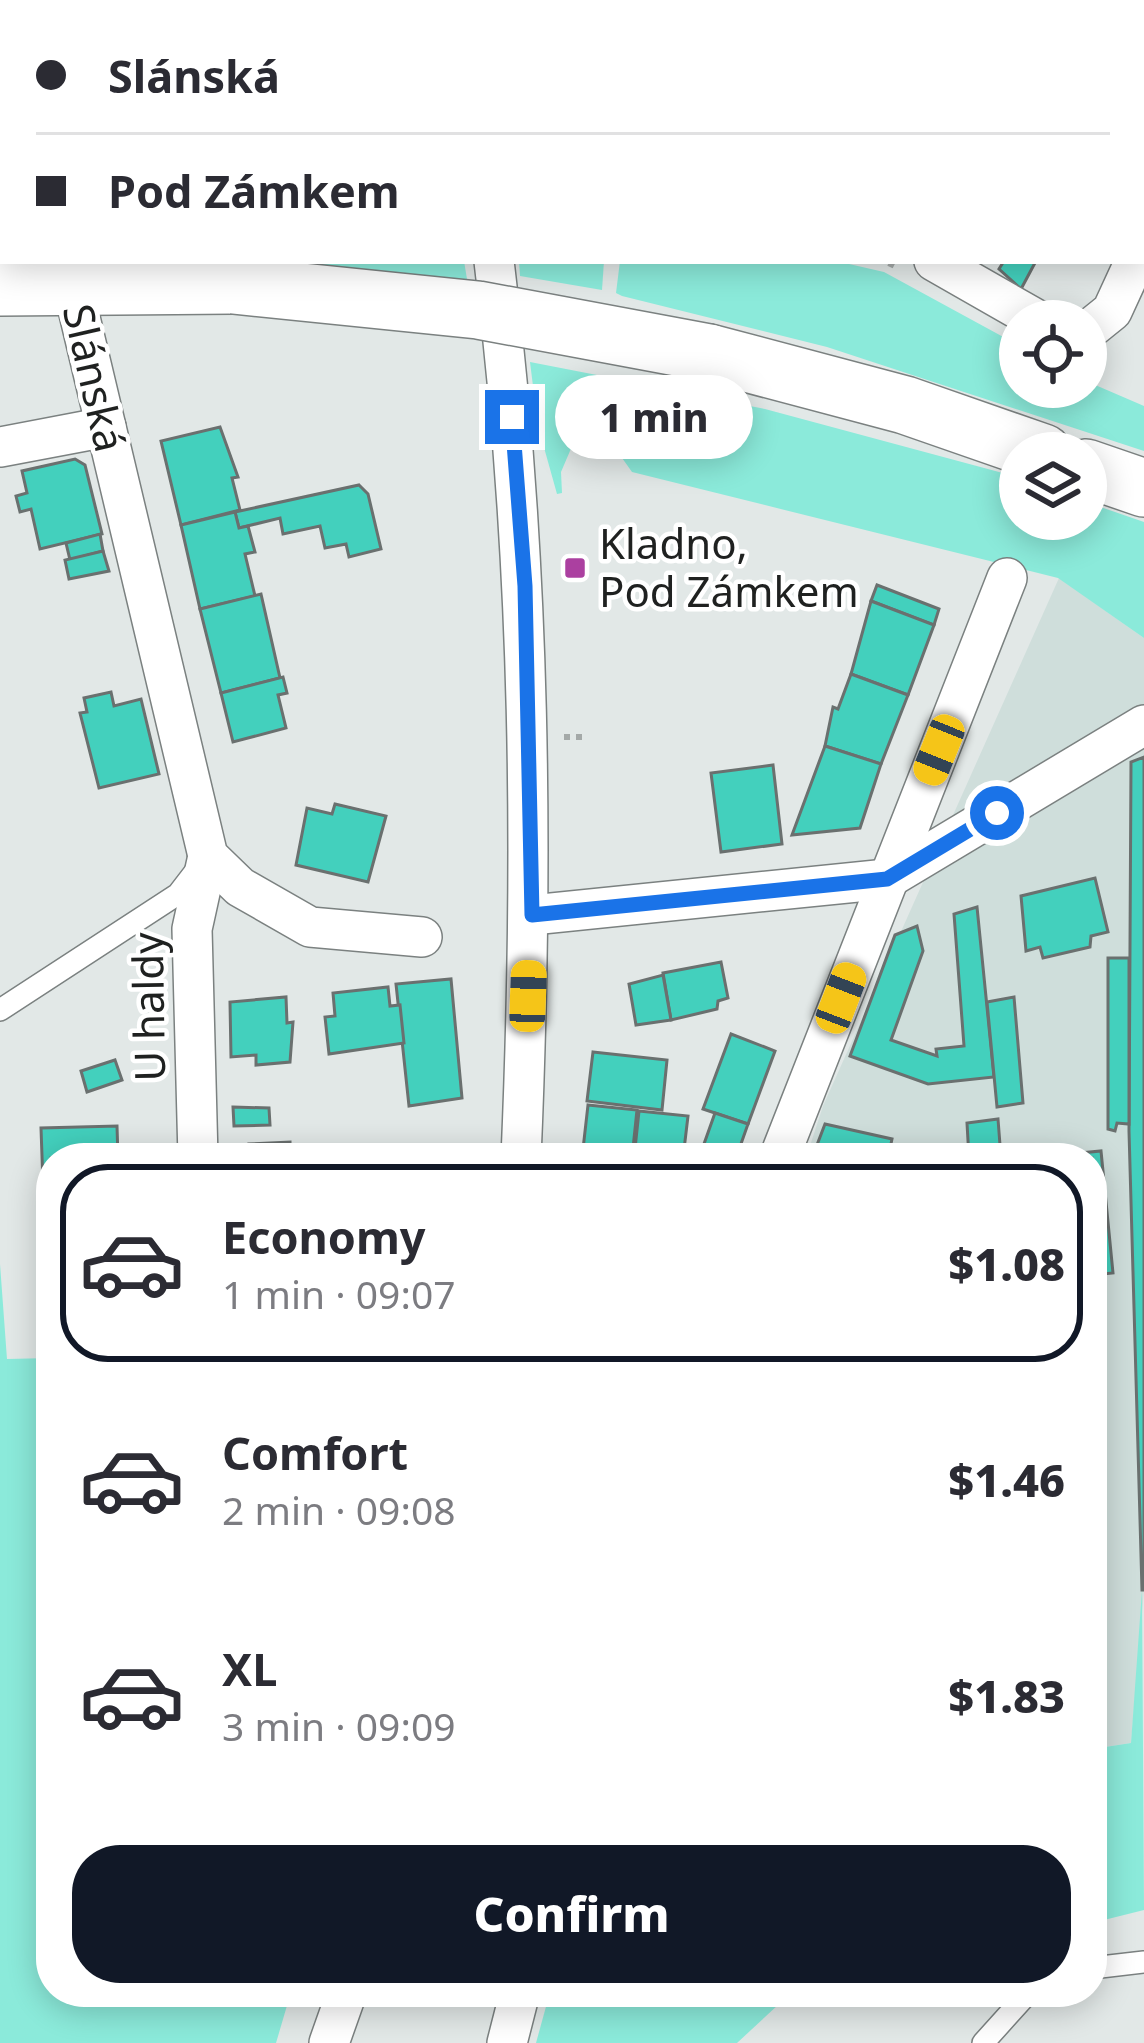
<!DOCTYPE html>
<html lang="en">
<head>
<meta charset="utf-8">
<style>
  :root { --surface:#fff; --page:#f2f2f3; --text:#2b2b33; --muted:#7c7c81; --line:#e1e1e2; --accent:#111827 }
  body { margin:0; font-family:"Noto Sans",sans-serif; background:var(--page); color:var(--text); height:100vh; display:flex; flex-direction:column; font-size:45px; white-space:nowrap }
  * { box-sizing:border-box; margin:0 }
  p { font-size:39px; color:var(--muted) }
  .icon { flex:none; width:66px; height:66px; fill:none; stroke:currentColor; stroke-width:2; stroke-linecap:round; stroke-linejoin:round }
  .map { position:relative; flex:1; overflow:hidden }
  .side { position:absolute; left:36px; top:1143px; width:1071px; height:864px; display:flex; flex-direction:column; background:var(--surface); border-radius:48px; box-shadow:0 6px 30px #0003 }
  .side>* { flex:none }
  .banner { position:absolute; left:0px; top:0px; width:1146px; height:264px; box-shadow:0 6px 30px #0003; display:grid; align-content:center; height:264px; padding:0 36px; background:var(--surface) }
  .tools { position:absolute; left:999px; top:300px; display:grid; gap:24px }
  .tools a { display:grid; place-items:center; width:108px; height:108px; border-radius:50%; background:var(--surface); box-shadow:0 6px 30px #0003; font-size:60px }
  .end { position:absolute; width:54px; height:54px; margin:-27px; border:15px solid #1a73e8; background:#fff; box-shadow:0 0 0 6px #fff }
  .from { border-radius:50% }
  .bubble { position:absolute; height:84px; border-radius:42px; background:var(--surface); box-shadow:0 6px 30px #0003; font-size:39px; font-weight:800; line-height:84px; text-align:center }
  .car { position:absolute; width:36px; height:72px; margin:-36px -18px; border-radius:15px; box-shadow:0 0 9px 3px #0007; background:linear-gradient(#f5c518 24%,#345 0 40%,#f5c518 0 76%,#345 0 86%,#f5c518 0) }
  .banner b { display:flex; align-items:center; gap:42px; height:114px; font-size:45px }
  .banner b+b { border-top:3px solid var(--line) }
  .banner i { width:30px; height:30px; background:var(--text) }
  ul { padding:21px 0 0; list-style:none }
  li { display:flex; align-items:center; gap:36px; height:198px; margin:0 24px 18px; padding:0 12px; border:6px solid transparent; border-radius:48px }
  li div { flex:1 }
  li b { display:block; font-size:45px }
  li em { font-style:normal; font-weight:800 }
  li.active { border-color:var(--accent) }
  li>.icon { width:108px; height:108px; stroke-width:1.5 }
  .button { display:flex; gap:24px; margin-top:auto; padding:24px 36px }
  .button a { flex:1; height:138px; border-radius:48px; background:var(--accent); color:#fff; font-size:48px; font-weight:800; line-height:138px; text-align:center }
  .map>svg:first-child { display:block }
</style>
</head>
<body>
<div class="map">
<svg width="1144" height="2043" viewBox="0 0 1144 2043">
  <rect width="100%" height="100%" fill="#e2e8e7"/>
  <!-- built -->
  <polygon fill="#cfdedb" points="1059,578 1144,638 1144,1590 1131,1743 1092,1749 1092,1158 806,1158 823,1106"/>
  <!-- green -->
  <g fill="#8beada">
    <polygon points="252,261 464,261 468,285"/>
    <polygon points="519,261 604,261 602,290 520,276"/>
    <polygon points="620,261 836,261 884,272 1020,346 1020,387 1086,387 1086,381 1144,406 1144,451 827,347 622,296 616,293"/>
    <polygon points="530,362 602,376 561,472 562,493 557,494 538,426"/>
    <polygon points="617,380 765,409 999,472 1020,479 1020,519 1086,519 1086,502 1144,522 1144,638 1058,578 632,472 598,424"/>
    <polygon points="0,1264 7,1359 51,1358 51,1992 291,1992 276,2043 0,2043"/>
    <polygon points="1142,1590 1144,1910 1092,1923 1092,1749 1131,1743"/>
    <polygon points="550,1992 792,1992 737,2043 536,2043"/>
  </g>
  <!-- building -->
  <g fill="#43d0bd" stroke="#6a706f" stroke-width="3">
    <polygon points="1004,261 1036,261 1021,289 999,269"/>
    <polygon points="220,427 238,477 232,478 240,510 181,525 161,441"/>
    <polygon points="75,459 85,465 102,534 40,549 31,509 20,512 16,496 27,493 22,471"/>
    <polygon points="359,485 368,494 381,549 349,557 346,544 325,548 320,526 283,534 280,518 239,528 235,512"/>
    <polygon points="235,512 239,528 248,526 255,552 245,554 255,596 200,609 181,525"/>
    <polygon points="100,534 103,551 70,560 66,543"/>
    <polygon points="103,551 109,571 69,579 65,560"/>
    <polygon points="877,585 939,609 934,625 871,601"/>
    <polygon points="261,594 280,678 221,693 200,609"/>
    <polygon points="871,601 934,625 908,695 851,674"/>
    <polygon points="851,674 908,695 881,764 825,746 833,707 838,709"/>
    <polygon points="283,677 287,693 278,695 286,728 233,742 221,693"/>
    <polygon points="111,692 114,706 141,699 159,774 99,788 80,713 87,712 84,698"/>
    <polygon points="825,746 881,764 860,828 792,835"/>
    <polygon points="1144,757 1144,1590 1142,1590 1129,1131 1131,762"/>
    <polygon points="773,765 782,844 721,852 711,773"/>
    <polygon points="335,804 386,816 368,882 296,865 307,808 332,814"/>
    <polygon points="1095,878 1108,932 1091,936 1090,947 1043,958 1040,947 1026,951 1021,896"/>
    <polygon points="977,907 994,1077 928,1084 850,1056 895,935 917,926 923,951 891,1040 937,1056 936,1049 964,1046 954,914"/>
    <polygon points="1108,958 1129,958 1129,1124 1117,1123 1115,1131 1108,1129"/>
    <polygon points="721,962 728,998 718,1001 717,1009 671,1020 663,973"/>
    <polygon points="663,975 671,1020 636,1025 629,984"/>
    <polygon points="451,979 462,1098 409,1106 396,984"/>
    <polygon points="388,987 390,1006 400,1005 404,1043 329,1054 325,1017 335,1016 333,993"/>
    <polygon points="286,997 287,1023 293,1022 290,1062 256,1065 256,1055 231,1057 230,1002"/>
    <polygon points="1014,997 1023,1103 997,1107 987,1002"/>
    <polygon points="731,1034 775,1051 748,1124 703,1109"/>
    <polygon points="593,1052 667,1060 662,1110 587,1101"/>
    <polygon points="115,1060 122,1080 87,1092 81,1071"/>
    <polygon points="588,1105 637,1110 632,1158 582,1158"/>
    <polygon points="233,1107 269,1108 270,1125 234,1126"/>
    <polygon points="639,1111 688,1116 683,1158 634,1158"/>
    <polygon points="715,1113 748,1124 736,1158 699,1158"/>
    <polygon points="998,1119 1001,1158 969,1158 967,1123"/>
    <polygon points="825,1124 892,1139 888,1158 812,1158"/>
    <polygon points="117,1126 118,1158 51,1158 51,1184 43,1184 41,1128"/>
    <polygon points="290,1142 290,1158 235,1158 235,1154 250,1153 249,1144"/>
    <polygon points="1101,1151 1113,1273 1092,1275 1092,1158 1029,1158"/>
  </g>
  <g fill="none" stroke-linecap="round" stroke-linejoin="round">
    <defs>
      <g id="service">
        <polyline points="0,1010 178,894 198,868"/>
        <polyline points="1092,1968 1144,1962"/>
        <polyline points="983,2043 1029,1992"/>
      </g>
      <g id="minor">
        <polyline points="452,0 452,3"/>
        <polyline points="1097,3 1100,0"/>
        <path d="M494,261C531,561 534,857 521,1158"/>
        <polyline points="934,261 1039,321"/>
        <polyline points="72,284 208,856 240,887 310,927 422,937"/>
        <polyline points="1086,332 1112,311 1135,261"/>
        <polyline points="0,447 106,427"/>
        <polyline points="532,915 887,879 1144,725"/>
        <polyline points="198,1158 192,929 208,856"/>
        <polyline points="779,1158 1007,578"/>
        <polyline points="329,2043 347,1992"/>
        <polyline points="507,2043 520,1992"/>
      </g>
      <g id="secondary">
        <polyline points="34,0 34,3"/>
        <polyline points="0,190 3,184"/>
        <polyline points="0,287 233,285"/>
        <polyline points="709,353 905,405 1043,453"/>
        <polyline points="1086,468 1144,488"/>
      </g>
    </defs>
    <!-- service casing -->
    <use href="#service" stroke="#7b8180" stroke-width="24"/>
    <!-- minor casing -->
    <use href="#minor" stroke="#7b8180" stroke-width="42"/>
    <!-- secondary casing -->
    <use href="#secondary" stroke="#7b8180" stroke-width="60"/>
    <!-- path -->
    <g stroke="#a4a9a8" stroke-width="6" stroke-dasharray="6 6" stroke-linecap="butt">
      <polyline points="890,267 893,261"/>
      <polyline points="564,737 584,737"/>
    </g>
    <!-- service -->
    <use href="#service" stroke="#fff" stroke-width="21"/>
    <!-- minor -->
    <use href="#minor" stroke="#fff" stroke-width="39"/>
    <!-- secondary -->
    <use href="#secondary" stroke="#fff" stroke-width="57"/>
    <defs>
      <polyline id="secondary-bridge" points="233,285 478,310 709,353"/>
    </defs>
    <!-- secondary-bridge casing -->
    <use href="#secondary-bridge" stroke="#7b8180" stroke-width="60" stroke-linecap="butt"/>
    <!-- secondary-bridge -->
    <use href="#secondary-bridge" stroke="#fff" stroke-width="57"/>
  </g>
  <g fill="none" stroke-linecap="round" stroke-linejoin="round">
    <!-- route -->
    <polyline stroke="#1a73e8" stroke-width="15" points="512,417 525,586 532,915 887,879 997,813"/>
  </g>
  <!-- markers -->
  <rect fill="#ab40a0" stroke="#fff" stroke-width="4.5" x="563" y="556" width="24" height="24" rx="6"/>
  <g text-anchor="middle" stroke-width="9" stroke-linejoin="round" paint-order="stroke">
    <!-- street labels -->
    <g font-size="42" fill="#1f2120" stroke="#fff">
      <text transform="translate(94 378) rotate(77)" y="15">Slánská</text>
      <text transform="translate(149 1007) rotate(-91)" y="15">U haldy</text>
    </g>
    <!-- poi labels -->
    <g font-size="42" fill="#1f2120" stroke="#fff" text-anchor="start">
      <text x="599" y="559">Kladno,<tspan x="599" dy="48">Pod Zámkem</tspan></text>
    </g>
  </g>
</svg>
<div class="tools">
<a><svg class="icon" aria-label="locate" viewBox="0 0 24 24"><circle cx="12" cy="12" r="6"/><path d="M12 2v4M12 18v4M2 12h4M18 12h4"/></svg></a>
<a><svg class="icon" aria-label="layers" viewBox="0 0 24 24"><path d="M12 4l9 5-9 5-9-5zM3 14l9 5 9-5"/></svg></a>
</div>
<i class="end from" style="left:997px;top:813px"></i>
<i class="end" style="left:512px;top:417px"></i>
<div class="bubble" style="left:555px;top:375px;width:198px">1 min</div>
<i class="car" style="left:939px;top:750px;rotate:202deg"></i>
<i class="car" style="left:528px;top:996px;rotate:2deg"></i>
<i class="car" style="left:841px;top:998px;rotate:21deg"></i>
<div class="banner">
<b><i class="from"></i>Slánská</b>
<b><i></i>Pod Zámkem</b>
</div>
<section class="side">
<ul>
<li class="active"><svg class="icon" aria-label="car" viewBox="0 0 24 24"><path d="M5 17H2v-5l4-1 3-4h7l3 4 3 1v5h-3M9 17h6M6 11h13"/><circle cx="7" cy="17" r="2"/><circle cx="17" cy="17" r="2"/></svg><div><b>Economy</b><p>1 min · 09:07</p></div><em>$1.08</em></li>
<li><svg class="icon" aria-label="car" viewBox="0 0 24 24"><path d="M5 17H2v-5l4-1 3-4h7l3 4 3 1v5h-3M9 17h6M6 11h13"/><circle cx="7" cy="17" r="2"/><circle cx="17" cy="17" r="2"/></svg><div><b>Comfort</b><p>2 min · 09:08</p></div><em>$1.46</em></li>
<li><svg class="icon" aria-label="car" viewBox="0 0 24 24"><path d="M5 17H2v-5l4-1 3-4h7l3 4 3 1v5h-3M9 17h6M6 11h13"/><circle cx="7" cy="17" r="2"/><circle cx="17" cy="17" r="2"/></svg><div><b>XL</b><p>3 min · 09:09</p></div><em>$1.83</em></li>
</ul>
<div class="button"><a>Confirm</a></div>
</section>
</div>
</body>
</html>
